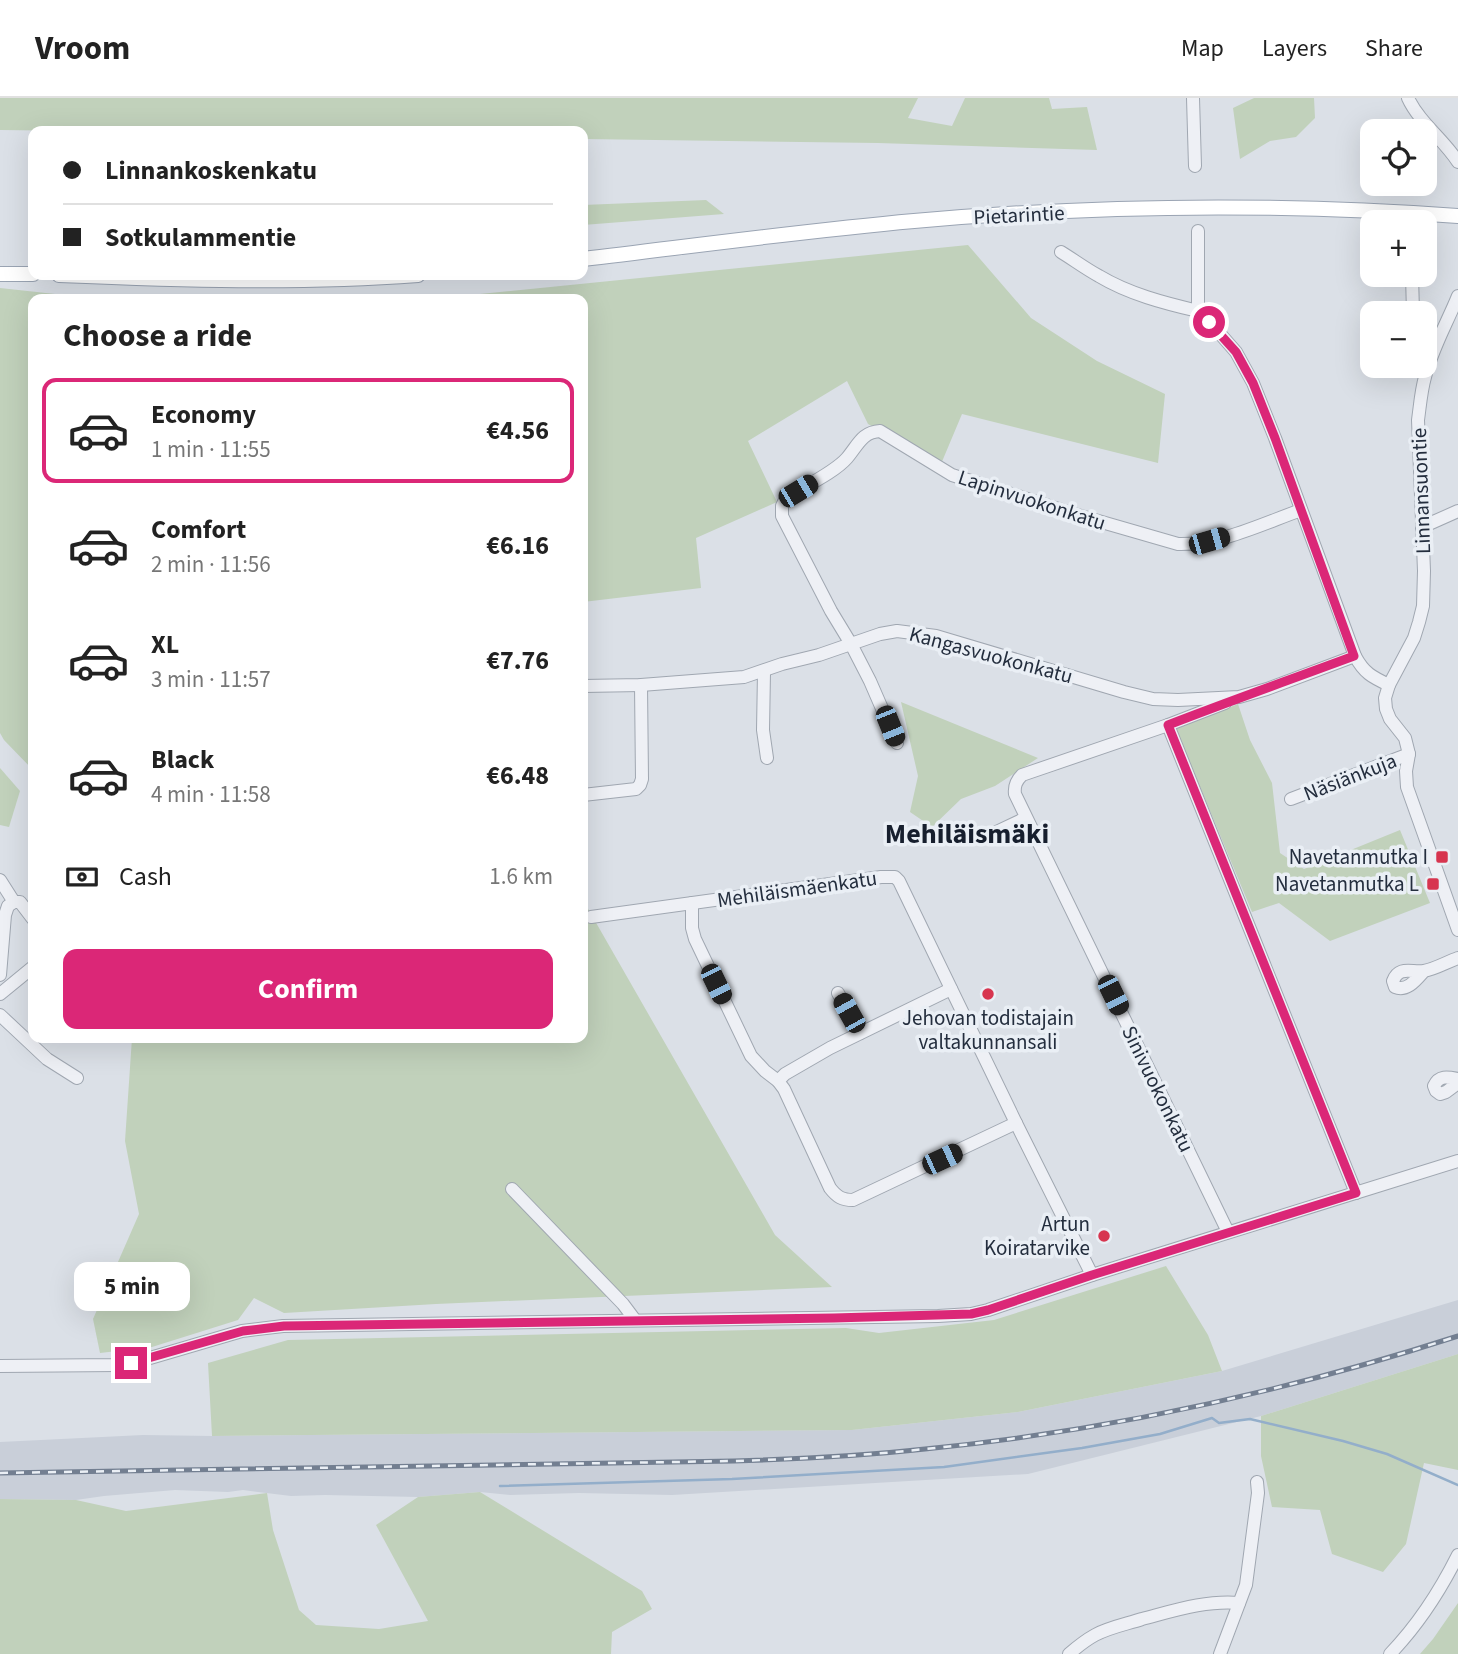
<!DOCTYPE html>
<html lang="en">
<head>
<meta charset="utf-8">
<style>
  :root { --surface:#fff; --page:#f6f6f6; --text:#222; --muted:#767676; --line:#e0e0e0; --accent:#db2777 }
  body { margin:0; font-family:"Source Sans 3",sans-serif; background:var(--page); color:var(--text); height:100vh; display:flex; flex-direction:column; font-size:26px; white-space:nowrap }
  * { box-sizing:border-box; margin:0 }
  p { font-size:23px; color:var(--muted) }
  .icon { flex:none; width:38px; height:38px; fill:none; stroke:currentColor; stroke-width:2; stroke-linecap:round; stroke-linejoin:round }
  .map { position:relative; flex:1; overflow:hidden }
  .drawer { position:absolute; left:28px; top:196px; width:560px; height:749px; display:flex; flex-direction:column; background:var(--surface); border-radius:14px; box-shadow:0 7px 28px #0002 }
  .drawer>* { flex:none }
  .banner { position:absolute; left:28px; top:28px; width:560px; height:154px; border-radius:14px; box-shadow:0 7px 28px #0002; display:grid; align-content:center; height:154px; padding:0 35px; background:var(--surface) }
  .controls { position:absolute; left:1360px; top:21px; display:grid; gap:14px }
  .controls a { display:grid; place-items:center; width:77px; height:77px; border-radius:14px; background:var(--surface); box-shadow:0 7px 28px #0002; font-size:35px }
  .end { position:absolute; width:32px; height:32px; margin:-16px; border:9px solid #db2777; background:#fff; box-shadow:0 0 0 4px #fff }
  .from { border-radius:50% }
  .bubble { position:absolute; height:49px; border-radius:14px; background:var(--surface); box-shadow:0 7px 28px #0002; font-size:23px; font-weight:700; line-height:49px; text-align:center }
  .car { position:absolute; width:21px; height:42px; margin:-21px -10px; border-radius:9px; box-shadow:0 0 5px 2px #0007; background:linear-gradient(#222 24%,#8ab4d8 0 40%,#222 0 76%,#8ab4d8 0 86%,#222 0) }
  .banner b { display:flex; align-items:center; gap:24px; height:66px; font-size:26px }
  .banner b+b { border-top:2px solid var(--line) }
  .banner i { width:18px; height:18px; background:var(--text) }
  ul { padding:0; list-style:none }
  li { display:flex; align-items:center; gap:21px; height:105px; margin:0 14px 10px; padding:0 21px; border:4px solid transparent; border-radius:14px }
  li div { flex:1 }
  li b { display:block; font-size:26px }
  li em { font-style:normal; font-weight:700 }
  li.current { border-color:var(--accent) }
  li>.icon { width:63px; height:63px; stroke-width:1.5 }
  h2 { padding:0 35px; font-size:32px; line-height:84px }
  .pay { display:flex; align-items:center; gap:18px; height:77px; padding:0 35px; font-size:26px }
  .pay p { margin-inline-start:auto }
  .action { display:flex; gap:14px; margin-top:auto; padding:14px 35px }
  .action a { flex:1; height:80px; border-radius:14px; background:var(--accent); color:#fff; font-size:28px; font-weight:700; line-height:80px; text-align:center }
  header { display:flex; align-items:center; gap:42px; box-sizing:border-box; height:98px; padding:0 35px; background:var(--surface); border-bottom:2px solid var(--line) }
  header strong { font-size:33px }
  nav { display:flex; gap:38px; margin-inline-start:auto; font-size:24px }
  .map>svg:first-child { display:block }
</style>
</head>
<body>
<header>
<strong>Vroom</strong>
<nav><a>Map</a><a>Layers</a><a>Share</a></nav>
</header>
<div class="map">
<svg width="1458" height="1556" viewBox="0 0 1458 1556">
  <rect width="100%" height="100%" fill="#dbe0e7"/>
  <!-- built -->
  <polygon fill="#c9cfd9" points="1458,1202 1458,1256 1261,1318 1028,1376 672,1397 579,1395 510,1397 480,1394 418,1399 325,1397 291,1398 243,1392 228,1394 175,1392 104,1398 76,1402 0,1401 0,1344 143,1337 212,1338 852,1332 1018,1314 1222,1273"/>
  <!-- green -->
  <g fill="#c1d1bb">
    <polygon points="0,0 918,0 908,20 952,28 965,0 1049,0 1052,11 1087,9 1097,52 878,45 583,41 583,33 83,33 0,32"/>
    <polygon points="1254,0 1314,0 1315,20 1296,39 1270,43 1240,61 1233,10"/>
    <polygon points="706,102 724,116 583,127 583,107"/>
    <polygon points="968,147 1031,220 1097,263 1165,296 1158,365 962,316 941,366 868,326 847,283 748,343 777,404 696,440 701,490 583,504 583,201 430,201"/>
    <polygon points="0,190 101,201 33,201 33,672 4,642 0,635"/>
    <polygon points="901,604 1038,660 995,688 961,701 932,729 910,714 918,678"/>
    <polygon points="1238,606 1250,642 1272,685 1280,755 1304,771 1400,732 1430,805 1330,843 1279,805 1252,814 1176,631"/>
    <polygon points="0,670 20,693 9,729 0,727"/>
    <polygon points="583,802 775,1137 832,1189 436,1206 284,1215 254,1200 238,1222 152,1249 100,1255 93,1221 139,1116 125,1043 132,940 583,940"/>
    <polygon points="1166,1168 1208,1237 1222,1273 1018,1314 852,1332 212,1338 208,1265 288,1242 846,1230 879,1235 994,1222"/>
    <polygon points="1458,1256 1458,1372 1424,1365 1406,1446 1383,1474 1332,1456 1320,1412 1272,1409 1261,1358 1261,1318"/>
    <polygon points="480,1394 642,1493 652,1511 612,1534 611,1556 0,1556 0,1401 76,1402 126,1413 267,1395 273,1432 299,1512 316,1527 379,1531 428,1523 376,1427 418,1399"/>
    <polygon points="1458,1505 1458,1556 1420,1556 1433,1541"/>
  </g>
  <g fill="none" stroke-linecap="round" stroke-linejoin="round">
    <!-- stream -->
    <polyline stroke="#93aeca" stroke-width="2.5" points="500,1388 732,1381 944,1369 1082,1350 1160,1336 1212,1320 1219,1325 1250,1321 1343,1343 1387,1356 1458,1387"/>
    <defs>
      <g id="minor">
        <polyline points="1193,0 1195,68"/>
        <path d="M1408,0C1419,24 1444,42 1458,64"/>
        <path d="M1198,133V213L1222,238L1236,254L1253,285L1275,340L1355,558C1364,575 1372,579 1389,587"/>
        <path d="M1061,154C1074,162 1086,171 1099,178C1129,196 1164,205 1198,213"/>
        <polyline points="1412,177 1413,215"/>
        <path d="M1458,198C1447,225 1432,251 1425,279C1421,293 1420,308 1418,322L1424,473L1423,508L1419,524L1414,540L1389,587L1385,600L1386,611L1390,621L1405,640L1409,656L1406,673L1407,689L1458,832"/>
        <polyline points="1422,429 1458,413"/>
        <polyline points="764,574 763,632 767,660"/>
        <polyline points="583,588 641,587 744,579 782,566 819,557 880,536 897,533 936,538 1124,594 1153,601 1178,602 1239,599 1267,591 1355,558"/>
        <path d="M1225,605L1168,627L1022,677C1016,683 1014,688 1015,696L1228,1134"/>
        <polyline points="1168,627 1356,1095"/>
        <path d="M897,645L870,583L851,546L831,513L782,418V408L786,400C803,389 834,375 847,360C858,347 862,334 880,333L952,377L1074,416L1178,446C1220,447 1262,426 1301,412"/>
        <polyline points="583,697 636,691 640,687 642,681 641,587"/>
        <polyline points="1291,701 1409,656"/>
        <polyline points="988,738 1026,720"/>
        <polyline points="0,782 14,804 20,804 33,821"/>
        <path d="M692,805V830L695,841L751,958L765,973L778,983L784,991L830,1090C837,1099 842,1102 853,1102L1016,1025"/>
        <polyline points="591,819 881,779 895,779 899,783 1016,1025 1092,1177"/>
        <path d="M1424,873C1416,882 1407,894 1395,889L1393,883C1399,867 1412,875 1424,873C1435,871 1447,864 1458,860"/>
        <polyline points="0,877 5,817 8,808 14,804"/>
        <polyline points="838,895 860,935"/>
        <polyline points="0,896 33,869"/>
        <polyline points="0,917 47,961 77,980"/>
        <path d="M1458,981C1448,979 1439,977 1434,988L1436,993L1440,996L1446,994L1458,985"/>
        <polyline points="778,983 785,976 830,950 951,891"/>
        <polyline points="512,1091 623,1206 635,1222"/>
        <polyline points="0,1268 117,1267 150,1260 242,1233 283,1228 938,1218 971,1216 988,1212 1092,1177 1458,1063"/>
        <path d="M1069,1556C1077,1549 1086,1542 1095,1537C1110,1529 1127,1526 1142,1521C1173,1513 1206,1502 1239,1505"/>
        <polyline points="1220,1556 1246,1487 1258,1395 1257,1384"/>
        <path d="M1390,1556C1418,1527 1440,1493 1458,1457"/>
      </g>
      <g id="major">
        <path d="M583,161C693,148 803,133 914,123C1094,107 1277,105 1458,118"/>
        <polyline points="0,176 33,176"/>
        <path d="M59,177C178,182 299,186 418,177"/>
      </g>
    </defs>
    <!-- minor casing -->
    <use href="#minor" stroke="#a0a7b1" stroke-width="14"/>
    <!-- major casing -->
    <use href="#major" stroke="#9aa4b3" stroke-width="16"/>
    <!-- minor -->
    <use href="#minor" stroke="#eef0f5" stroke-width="12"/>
    <!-- major -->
    <use href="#major" stroke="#fff" stroke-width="14"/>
    <defs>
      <path id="rail" d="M0,1375L734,1363C798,1361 861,1358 925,1351C1106,1333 1285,1294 1458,1238"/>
    </defs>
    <!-- rail casing -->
    <use href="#rail" stroke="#737f91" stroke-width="5"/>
    <!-- rail -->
    <use href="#rail" stroke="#eaeff5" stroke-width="2.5" stroke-dasharray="8" stroke-linecap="butt"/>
  </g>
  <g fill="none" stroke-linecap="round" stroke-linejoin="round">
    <!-- route -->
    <path stroke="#db2777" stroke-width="9" d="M131,1265L243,1233L284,1228L834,1220L971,1216L988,1212L1092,1177L1356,1095L1168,627C1230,603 1292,581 1354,558L1275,340L1253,285L1236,254L1209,224"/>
  </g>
  <!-- markers -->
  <g fill="#d7354f" stroke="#eaeff5" stroke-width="2.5">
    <rect x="1435" y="752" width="14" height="14" rx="3.5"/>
    <rect x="1426" y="779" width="14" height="14" rx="3.5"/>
    <circle cx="988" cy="896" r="7"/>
    <circle cx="1104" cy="1138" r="7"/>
  </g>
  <g text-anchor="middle" stroke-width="7" stroke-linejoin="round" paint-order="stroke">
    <!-- street labels -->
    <g font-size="21" fill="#242e3e" stroke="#eaeff5">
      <text transform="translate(1019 117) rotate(-3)" y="7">Pietarintie</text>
      <text transform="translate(1421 393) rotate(-92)" y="7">Linnansuontie</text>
      <text transform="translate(1032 402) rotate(18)" y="7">Lapinvuokonkatu</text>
      <text transform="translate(991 557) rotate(15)" y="7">Kangasvuokonkatu</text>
      <text transform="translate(1350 679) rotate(-21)" y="7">Näsiänkuja</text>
      <text transform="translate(797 791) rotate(-8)" y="7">Mehiläismäenkatu</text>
      <text transform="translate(1158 991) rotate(64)" y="7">Sinivuokonkatu</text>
    </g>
    <!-- poi labels -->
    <g font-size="21" fill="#242e3e" stroke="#eaeff5" text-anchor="end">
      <text x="1428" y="766">Navetanmutka I</text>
      <text x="1419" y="793">Navetanmutka L</text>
      <text x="988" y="927" text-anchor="middle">Jehovan todistajain<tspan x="988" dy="24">valtakunnansali</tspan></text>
      <text x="1090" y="1133">Artun<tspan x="1090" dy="24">Koiratarvike</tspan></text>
    </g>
    <!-- district labels -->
    <g font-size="28" font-weight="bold" fill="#171f2e" stroke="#eaeff5">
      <text x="967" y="745">Mehiläismäki</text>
    </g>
  </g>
</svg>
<div class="controls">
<a><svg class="icon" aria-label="locate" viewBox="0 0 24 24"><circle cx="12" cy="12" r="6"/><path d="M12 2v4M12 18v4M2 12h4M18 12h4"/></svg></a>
<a>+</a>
<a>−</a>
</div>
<i class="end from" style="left:1209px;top:224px"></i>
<i class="end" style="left:131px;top:1265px"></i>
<div class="bubble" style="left:74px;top:1164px;width:116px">5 min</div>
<i class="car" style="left:798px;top:393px;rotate:59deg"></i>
<i class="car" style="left:1209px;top:443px;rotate:74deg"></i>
<i class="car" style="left:890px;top:628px;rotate:158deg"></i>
<i class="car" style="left:716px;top:886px;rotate:154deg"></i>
<i class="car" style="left:1113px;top:897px;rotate:154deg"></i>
<i class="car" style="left:849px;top:915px;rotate:331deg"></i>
<i class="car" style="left:942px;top:1061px;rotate:65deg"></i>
<div class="banner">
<b><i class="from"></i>Linnankoskenkatu</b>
<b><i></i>Sotkulammentie</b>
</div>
<section class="drawer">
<h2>Choose a ride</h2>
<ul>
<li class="current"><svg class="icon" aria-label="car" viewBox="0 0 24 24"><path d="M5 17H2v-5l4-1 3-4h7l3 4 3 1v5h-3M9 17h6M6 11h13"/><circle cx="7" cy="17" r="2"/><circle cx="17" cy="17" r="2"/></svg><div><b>Economy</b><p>1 min · 11:55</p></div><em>€4.56</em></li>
<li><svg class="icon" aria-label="car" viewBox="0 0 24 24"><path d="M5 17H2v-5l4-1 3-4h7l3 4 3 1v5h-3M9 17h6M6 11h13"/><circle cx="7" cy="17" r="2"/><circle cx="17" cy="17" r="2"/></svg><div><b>Comfort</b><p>2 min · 11:56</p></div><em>€6.16</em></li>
<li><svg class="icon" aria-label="car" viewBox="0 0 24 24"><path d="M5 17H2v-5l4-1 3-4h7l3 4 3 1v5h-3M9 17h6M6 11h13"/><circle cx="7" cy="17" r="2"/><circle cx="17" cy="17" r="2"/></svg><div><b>XL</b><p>3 min · 11:57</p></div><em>€7.76</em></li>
<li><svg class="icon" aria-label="car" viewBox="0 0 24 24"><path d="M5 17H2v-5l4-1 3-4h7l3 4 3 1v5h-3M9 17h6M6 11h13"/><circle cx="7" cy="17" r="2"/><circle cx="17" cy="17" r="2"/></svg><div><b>Black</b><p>4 min · 11:58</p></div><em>€6.48</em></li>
</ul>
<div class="pay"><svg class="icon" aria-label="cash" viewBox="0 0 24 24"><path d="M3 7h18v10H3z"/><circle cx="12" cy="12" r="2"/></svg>Cash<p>1.6 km</p></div>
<div class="action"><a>Confirm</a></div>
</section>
</div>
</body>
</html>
